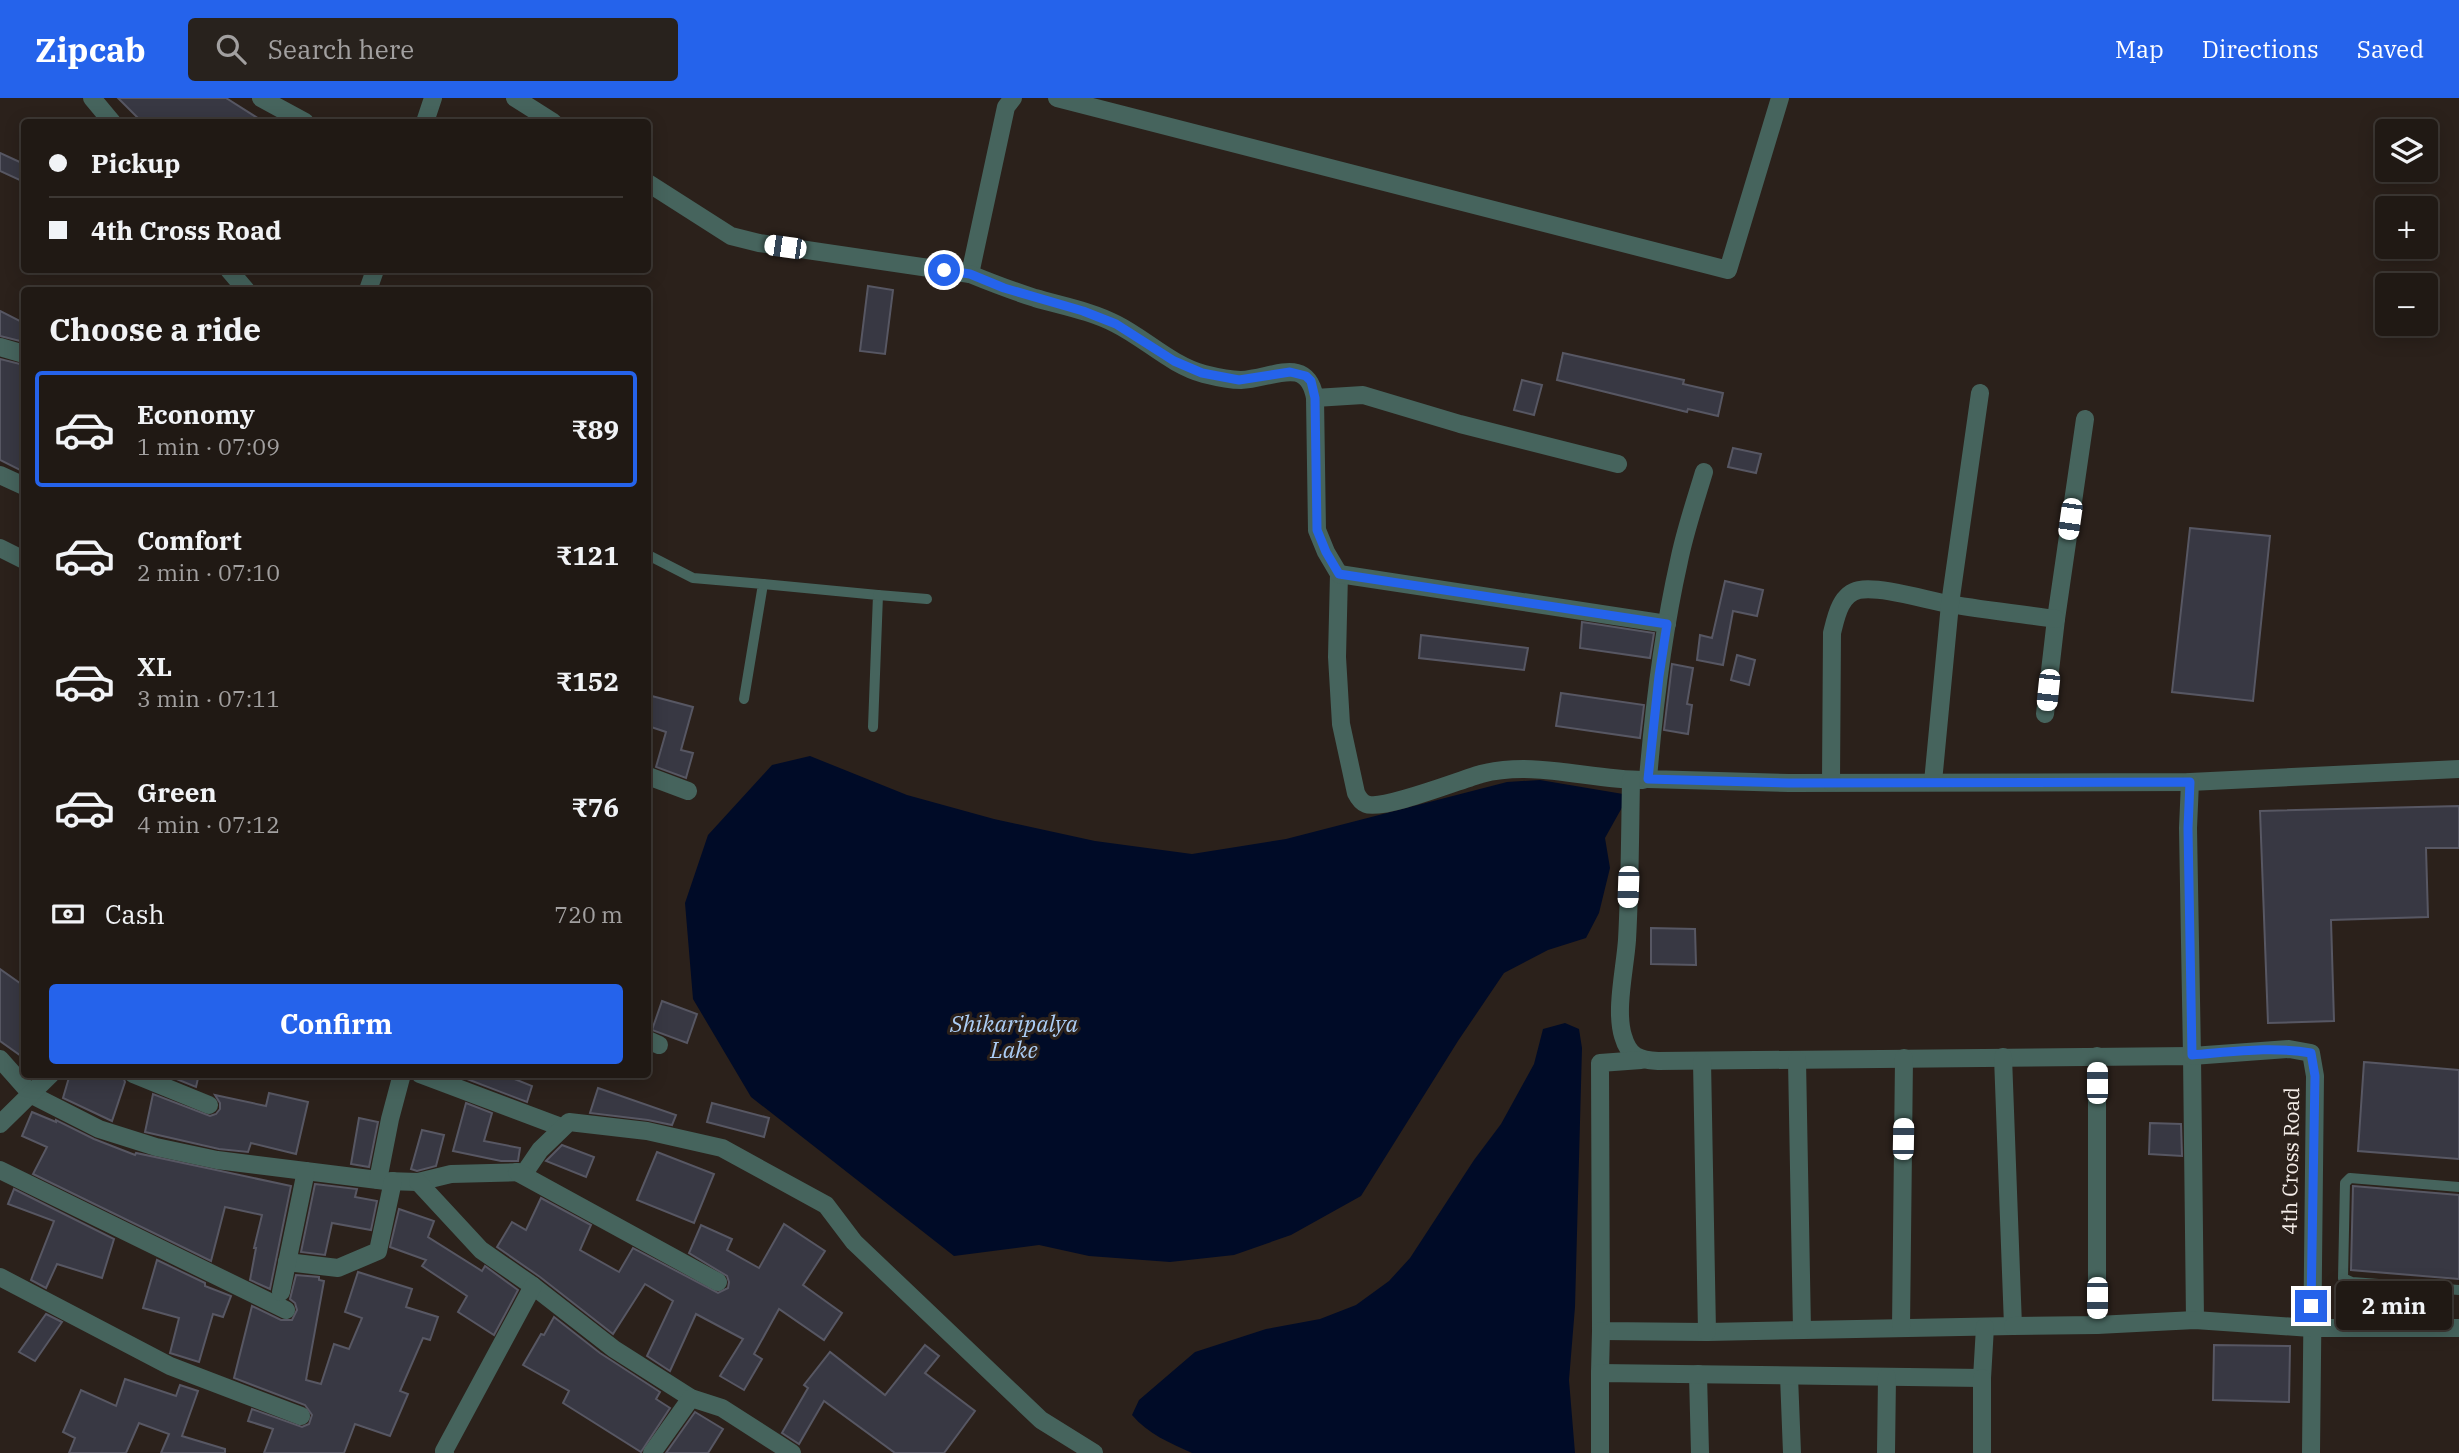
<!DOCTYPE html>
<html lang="en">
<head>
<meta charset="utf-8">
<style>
  :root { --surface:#201914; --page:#28221d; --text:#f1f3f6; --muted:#a2a0a0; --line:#3d3834; --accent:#2563eb }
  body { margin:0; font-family:"IBM Plex Serif",serif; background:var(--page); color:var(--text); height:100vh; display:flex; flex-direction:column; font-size:26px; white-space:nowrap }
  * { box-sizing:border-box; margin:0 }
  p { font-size:23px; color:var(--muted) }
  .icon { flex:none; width:38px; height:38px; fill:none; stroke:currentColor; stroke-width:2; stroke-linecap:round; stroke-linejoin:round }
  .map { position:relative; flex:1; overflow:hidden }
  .side { position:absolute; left:21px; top:189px; width:630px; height:791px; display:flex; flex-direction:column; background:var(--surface); border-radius:7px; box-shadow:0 4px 18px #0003,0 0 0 2px var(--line) }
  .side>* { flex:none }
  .banner { position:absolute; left:21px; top:21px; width:630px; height:154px; border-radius:7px; box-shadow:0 4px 18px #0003,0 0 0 2px var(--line); display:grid; align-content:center; height:154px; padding:0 28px; background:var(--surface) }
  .controls { position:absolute; left:2375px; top:21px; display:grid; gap:14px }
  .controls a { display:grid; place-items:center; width:63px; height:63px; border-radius:7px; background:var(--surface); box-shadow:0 4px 18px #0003,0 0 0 2px var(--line); font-size:35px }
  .end { position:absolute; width:32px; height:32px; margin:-16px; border:9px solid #2563eb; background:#fff; box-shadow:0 0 0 4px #fff }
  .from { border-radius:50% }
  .bubble { position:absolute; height:49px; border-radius:7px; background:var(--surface); box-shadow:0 4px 18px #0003,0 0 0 2px var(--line); font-size:23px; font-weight:800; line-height:49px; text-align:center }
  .car { position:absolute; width:21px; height:42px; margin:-21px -10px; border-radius:9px; box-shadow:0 0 5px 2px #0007; background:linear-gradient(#fff 24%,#345 0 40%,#fff 0 76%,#345 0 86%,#fff 0) }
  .banner b { display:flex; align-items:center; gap:24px; height:66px; font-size:26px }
  .banner b+b { border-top:2px solid var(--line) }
  .banner i { width:18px; height:18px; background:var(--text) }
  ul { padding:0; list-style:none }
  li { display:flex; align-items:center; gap:21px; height:116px; margin:0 14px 10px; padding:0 14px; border:4px solid transparent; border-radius:7px }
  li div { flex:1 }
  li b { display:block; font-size:26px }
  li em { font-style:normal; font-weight:800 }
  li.active { border-color:var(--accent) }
  li>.icon { width:63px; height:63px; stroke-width:1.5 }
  h2 { padding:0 28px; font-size:32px; line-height:84px }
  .pay { display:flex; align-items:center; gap:18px; height:77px; padding:0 28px; font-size:26px }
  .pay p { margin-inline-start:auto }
  .cta { display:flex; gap:14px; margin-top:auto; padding:14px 28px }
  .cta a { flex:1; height:80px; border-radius:7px; background:var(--accent); color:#fff; font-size:28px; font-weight:800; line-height:80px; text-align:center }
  header { display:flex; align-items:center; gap:42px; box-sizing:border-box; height:98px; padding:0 35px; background:var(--accent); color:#fff }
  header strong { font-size:33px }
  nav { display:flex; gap:38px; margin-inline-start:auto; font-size:24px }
  .search { width:490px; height:63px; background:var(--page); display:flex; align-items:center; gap:18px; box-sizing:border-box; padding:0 24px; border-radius:7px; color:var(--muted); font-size:26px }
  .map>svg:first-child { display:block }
</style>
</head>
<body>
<header>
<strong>Zipcab</strong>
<div class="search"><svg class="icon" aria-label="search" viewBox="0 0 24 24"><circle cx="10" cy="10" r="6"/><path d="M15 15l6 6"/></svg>Search here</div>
<nav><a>Map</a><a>Directions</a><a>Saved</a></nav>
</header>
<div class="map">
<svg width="2459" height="1355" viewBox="0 0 2459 1355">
  <rect width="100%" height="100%" fill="#2b211b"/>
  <!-- water -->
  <g fill="#000b27">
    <polygon points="810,658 907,697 994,721 1095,743 1192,756 1286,741 1507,684 1540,682 1629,697 1605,740 1610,770 1599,815 1586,840 1548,852 1504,875 1458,943 1361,1098 1291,1137 1234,1157 1170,1164 1089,1158 1039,1147 954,1158 751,999 693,901 685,805 708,737 772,667"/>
    <path d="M1565,925L1579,931L1582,950L1575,1209L1569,1282L1575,1355H1192C1170,1345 1148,1336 1132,1317L1139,1302L1195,1254L1266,1231L1320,1221L1356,1207L1389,1183L1410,1160L1474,1062L1501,1026L1534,966L1543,931Z"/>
  </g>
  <!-- building -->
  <g fill="#383843" stroke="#575763" stroke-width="2">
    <polygon points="118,0 226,0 264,24 142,24"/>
    <polygon points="0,55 24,66 24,84 0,73"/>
    <polygon points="868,188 893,192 885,256 860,253"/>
    <polygon points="0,213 24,225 24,244 0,238"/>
    <polygon points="1563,255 1684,282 1683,286 1723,295 1718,318 1688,311 1687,314 1557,282"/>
    <polygon points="0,261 24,267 24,374 0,362"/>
    <polygon points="1522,282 1542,287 1534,317 1514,312"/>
    <polygon points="1733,350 1761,356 1756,375 1728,369"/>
    <polygon points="2190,430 2270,438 2253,603 2172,594"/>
    <polygon points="1725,483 1763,492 1757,518 1733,513 1723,567 1697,562 1700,537 1712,540"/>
    <polygon points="1582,524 1654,535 1650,560 1580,550"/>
    <polygon points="1421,537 1528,550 1524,572 1419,560"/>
    <polygon points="1737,557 1755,562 1749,587 1731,582"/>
    <polygon points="1672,566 1693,570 1687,606 1692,607 1688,636 1664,632"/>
    <polygon points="1561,595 1644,607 1640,640 1556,628"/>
    <polygon points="648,597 693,609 681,652 693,655 686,680 656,669 666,634 648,628"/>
    <polygon points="2459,708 2459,750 2426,750 2428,819 2331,822 2334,923 2268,925 2260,713"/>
    <polygon points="1651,830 1695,831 1696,867 1651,866"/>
    <polygon points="0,871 24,888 24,960 0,943"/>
    <polygon points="662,903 697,916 687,945 652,932"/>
    <polygon points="2364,964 2459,972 2459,1061 2358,1053"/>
    <polygon points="70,976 122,976 125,984 112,1023 63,1000"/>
    <polygon points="164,976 199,976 196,989"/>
    <polygon points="454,976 502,976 532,988 527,1004"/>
    <polygon points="598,990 676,1017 672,1027 648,1022 590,1015"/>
    <polygon points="269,995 308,1004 296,1056 251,1045 248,1054 219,1051 145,1034 153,996 210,1018 216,1016 220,1011 220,1005 215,997 266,1008"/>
    <polygon points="466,1005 492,1015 484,1043 520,1050 518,1063 501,1063 453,1053"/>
    <polygon points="712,1005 769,1020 764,1039 707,1024"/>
    <polygon points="32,1014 56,1024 56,1022 94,1041 135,1057 136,1055 291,1088 270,1191 250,1182 256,1150 254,1150 262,1117 225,1109 211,1163 33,1076 47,1049 22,1038"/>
    <polygon points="359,1020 378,1024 369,1069 351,1066"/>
    <polygon points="2150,1025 2181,1026 2182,1058 2149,1056"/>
    <polygon points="422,1032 444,1037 436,1068 417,1073 411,1071"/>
    <polygon points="562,1047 594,1059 586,1079 546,1063"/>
    <polygon points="657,1054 714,1076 694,1125 637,1102"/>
    <polygon points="315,1086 357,1091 355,1099 377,1103 371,1132 332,1125 325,1157 301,1154"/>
    <polygon points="2353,1088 2459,1097 2459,1181 2351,1172"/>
    <polygon points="14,1091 114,1141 102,1180 57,1166 46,1190 31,1182 54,1123 8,1106"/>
    <polygon points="541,1100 591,1127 580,1152 619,1174 633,1150 718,1195 728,1190 729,1184 727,1178 689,1155 701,1127 732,1141 727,1152 759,1170 784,1126 825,1153 803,1187 842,1215 824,1242 779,1211 754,1256 762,1261 744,1292 720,1278 743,1241 696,1216 670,1273 647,1258 673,1203 645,1186 613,1236 540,1179 497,1149 512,1124 526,1132"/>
    <polygon points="399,1111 434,1123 428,1139 482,1173 485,1168 518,1192 494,1237 458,1214 467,1198 422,1168 426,1162 390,1149"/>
    <polygon points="157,1162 205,1185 205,1188 231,1198 223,1219 213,1216 199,1264 170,1255 179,1220 143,1210"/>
    <polygon points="358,1174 412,1191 406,1209 438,1219 430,1242 423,1240 400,1293 408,1296 390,1338 355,1326 344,1355 264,1355 273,1331 248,1323 252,1311 302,1329 309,1326 312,1317 305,1307 234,1280 252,1208 281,1222 292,1222 297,1212 295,1205 290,1201 296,1177 319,1179 319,1182 324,1183 306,1282 321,1286 334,1246 349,1251 362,1220 345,1214"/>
    <polygon points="46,1216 62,1224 35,1263 19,1254"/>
    <polygon points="554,1219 600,1255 660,1294 656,1301 670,1310 641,1354 563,1305 569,1293 523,1267 541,1236 544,1237"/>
    <polygon points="925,1247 939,1258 925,1275 975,1313 944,1355 895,1355 824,1303 799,1346 782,1335 808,1290 804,1287 830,1254 885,1297"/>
    <polygon points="2214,1247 2290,1248 2289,1304 2213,1302"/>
    <polygon points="125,1281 176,1298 180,1287 198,1293 182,1338 225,1351 225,1355 161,1355 169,1336 139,1325 126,1355 69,1355 75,1340 63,1334 81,1292 116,1308"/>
    <polygon points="695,1314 723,1331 708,1355 666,1355"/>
  </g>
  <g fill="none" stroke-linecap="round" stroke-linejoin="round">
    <!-- service -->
    <g stroke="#46645d" stroke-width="10">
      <polyline points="648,457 693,480 763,486 744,601"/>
      <polyline points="763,486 878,497 873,629"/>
      <polyline points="878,497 927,501"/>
      <polyline points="2459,1089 2350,1080 2345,1085 2343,1180 2352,1184 2459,1192"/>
    </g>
    <!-- minor -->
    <g stroke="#46645d" stroke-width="18">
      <polyline points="92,0 112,24"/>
      <polyline points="261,0 305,24"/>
      <polyline points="515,0 553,24"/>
      <polyline points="1057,0 1728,172 1780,0"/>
      <polyline points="648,85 731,138 759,145 970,176 1006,9 1013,0"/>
      <polyline points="229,172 246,192"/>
      <path d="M970,176C992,185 1013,193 1035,200C1063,208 1091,213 1116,226C1146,241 1171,267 1204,276C1216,279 1230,282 1241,282C1272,281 1307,256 1315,300L1317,432L1326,454L1339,476L1337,559L1341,626L1356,695C1358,699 1361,704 1366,706C1382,713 1460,682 1481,676C1534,662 1589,682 1643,682"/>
      <polyline points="0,249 24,256"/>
      <polyline points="1315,300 1363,297 1460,326 1618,366"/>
      <path d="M1704,374C1695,404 1685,433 1679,463C1663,534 1654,608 1648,681L1789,685L2190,684L2459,671"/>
      <polyline points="0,377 24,388"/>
      <polyline points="0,450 24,462"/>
      <polyline points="1339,476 1667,526"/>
      <polyline points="2045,616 2056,521 2085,321"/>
      <polyline points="648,678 688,693"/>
      <path d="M1631,682C1630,735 1630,789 1627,842C1625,871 1615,912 1623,938C1629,959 1639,962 1658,963L2192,958L2195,1222"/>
      <path d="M1831,684L1832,535C1836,519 1840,496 1859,492C1881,488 1926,502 1949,506C1985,512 2020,516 2056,521"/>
      <polyline points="1933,684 1950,506 1980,295"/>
      <polyline points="2190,684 2188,730 2192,958 2289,951 2311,955 2315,978 2311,1355"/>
      <polyline points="648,942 659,947"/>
      <polyline points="2097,958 2097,1227"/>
      <polyline points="1641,962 1600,965 1601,1233 1707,1234 2013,1228 2003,959"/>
      <polyline points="1797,962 1802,1232"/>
      <polyline points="1702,963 1707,1234"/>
      <polyline points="133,976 209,1007"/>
      <polyline points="420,976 561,1029"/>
      <polyline points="32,997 99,1031 156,1049 217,1062 386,1083 418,1084 451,1076 525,1074 540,1052 569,1024 647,1033 722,1050 826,1107 854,1144 1041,1322 1094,1355"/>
      <polyline points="0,1072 286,1212"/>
      <polyline points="517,1074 718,1184"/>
      <polyline points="378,1082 390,1021 402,976"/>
      <polyline points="418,1084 481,1152 533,1188 614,1251 691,1300 722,1310 792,1355"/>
      <polyline points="287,1164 338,1170 378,1153 393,1083"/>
      <polyline points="0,1179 170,1268 301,1318"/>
      <polyline points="281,1194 306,1073"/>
      <polyline points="2013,1228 2097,1227 2195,1222 2311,1230 2459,1230"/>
      <polyline points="1901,1230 1904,960"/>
      <polyline points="1600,1275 1601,1233"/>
      <polyline points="1698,1276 1700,1355"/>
      <polyline points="1789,1278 1792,1355"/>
      <polyline points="445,1355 444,1353 533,1188"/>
      <polyline points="652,1355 691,1300"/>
      <polyline points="1600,1355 1600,1275 1982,1280 1985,1229"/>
      <polyline points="1886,1355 1887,1279"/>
      <polyline points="1982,1355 1982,1280"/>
    </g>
    <!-- tertiary -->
    <g stroke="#46645d" stroke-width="18">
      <polyline points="425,24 433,0"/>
      <polyline points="368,192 375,172"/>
      <polyline points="0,961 32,997"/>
      <polyline points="0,1026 51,976"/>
    </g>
  </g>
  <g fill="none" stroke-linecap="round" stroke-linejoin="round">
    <!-- route -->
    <path stroke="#2563eb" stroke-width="9" d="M944,172L970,176L1004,190L1083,213L1116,226L1174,263L1202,275L1239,282L1290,274L1306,278L1311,283L1315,300L1317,432L1326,454L1339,476L1667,526L1659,578L1648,681L1789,685L2190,684L2188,730L2192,957C2232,954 2272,948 2311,955L2315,978L2311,1208"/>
  </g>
  <g text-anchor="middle" stroke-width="6" stroke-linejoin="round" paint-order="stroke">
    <!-- street labels -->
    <g font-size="21" fill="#f4ede8" stroke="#2b211b">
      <text transform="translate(2291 1063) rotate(-89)" y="7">4th Cross Road</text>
    </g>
    <!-- water labels -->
    <g font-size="23" font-style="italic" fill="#accdf5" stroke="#2b211b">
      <text x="1014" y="934">Shikaripalya<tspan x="1014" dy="26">Lake</tspan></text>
    </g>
  </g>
</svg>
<div class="controls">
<a><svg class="icon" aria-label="layers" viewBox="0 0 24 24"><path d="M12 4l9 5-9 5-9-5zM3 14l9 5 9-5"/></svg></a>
<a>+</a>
<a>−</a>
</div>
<i class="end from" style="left:944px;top:172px"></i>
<i class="end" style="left:2311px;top:1208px"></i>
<div class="bubble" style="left:2336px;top:1183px;width:116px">2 min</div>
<i class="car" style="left:785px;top:149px;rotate:278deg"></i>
<i class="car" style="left:2070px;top:421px;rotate:188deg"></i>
<i class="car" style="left:2048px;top:592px;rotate:186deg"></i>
<i class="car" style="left:1628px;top:789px;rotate:182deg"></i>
<i class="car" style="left:2097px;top:985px;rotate:0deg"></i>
<i class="car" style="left:1903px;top:1041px;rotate:1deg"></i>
<i class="car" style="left:2097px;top:1200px;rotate:180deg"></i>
<div class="banner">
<b><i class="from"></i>Pickup</b>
<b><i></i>4th Cross Road</b>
</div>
<section class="side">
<h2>Choose a ride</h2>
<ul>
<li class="active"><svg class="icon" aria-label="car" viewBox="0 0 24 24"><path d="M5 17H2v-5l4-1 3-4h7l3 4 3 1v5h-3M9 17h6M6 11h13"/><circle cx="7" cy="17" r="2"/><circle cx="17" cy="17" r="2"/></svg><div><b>Economy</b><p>1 min · 07:09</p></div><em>₹89</em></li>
<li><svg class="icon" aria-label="car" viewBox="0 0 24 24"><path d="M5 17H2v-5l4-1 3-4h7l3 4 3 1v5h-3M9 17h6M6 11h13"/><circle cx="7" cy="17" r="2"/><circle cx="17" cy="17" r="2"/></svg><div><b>Comfort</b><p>2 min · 07:10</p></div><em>₹121</em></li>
<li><svg class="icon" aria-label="car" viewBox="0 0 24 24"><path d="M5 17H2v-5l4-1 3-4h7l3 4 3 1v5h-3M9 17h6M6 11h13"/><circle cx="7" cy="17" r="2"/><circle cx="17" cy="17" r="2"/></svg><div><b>XL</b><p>3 min · 07:11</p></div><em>₹152</em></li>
<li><svg class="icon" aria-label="car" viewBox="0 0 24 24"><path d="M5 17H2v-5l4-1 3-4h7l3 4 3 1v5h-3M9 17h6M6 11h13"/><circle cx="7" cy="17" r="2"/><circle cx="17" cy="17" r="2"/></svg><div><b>Green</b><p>4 min · 07:12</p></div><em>₹76</em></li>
</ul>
<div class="pay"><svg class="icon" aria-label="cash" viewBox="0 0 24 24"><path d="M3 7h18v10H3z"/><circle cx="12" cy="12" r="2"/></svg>Cash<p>720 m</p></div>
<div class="cta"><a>Confirm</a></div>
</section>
</div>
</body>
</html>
